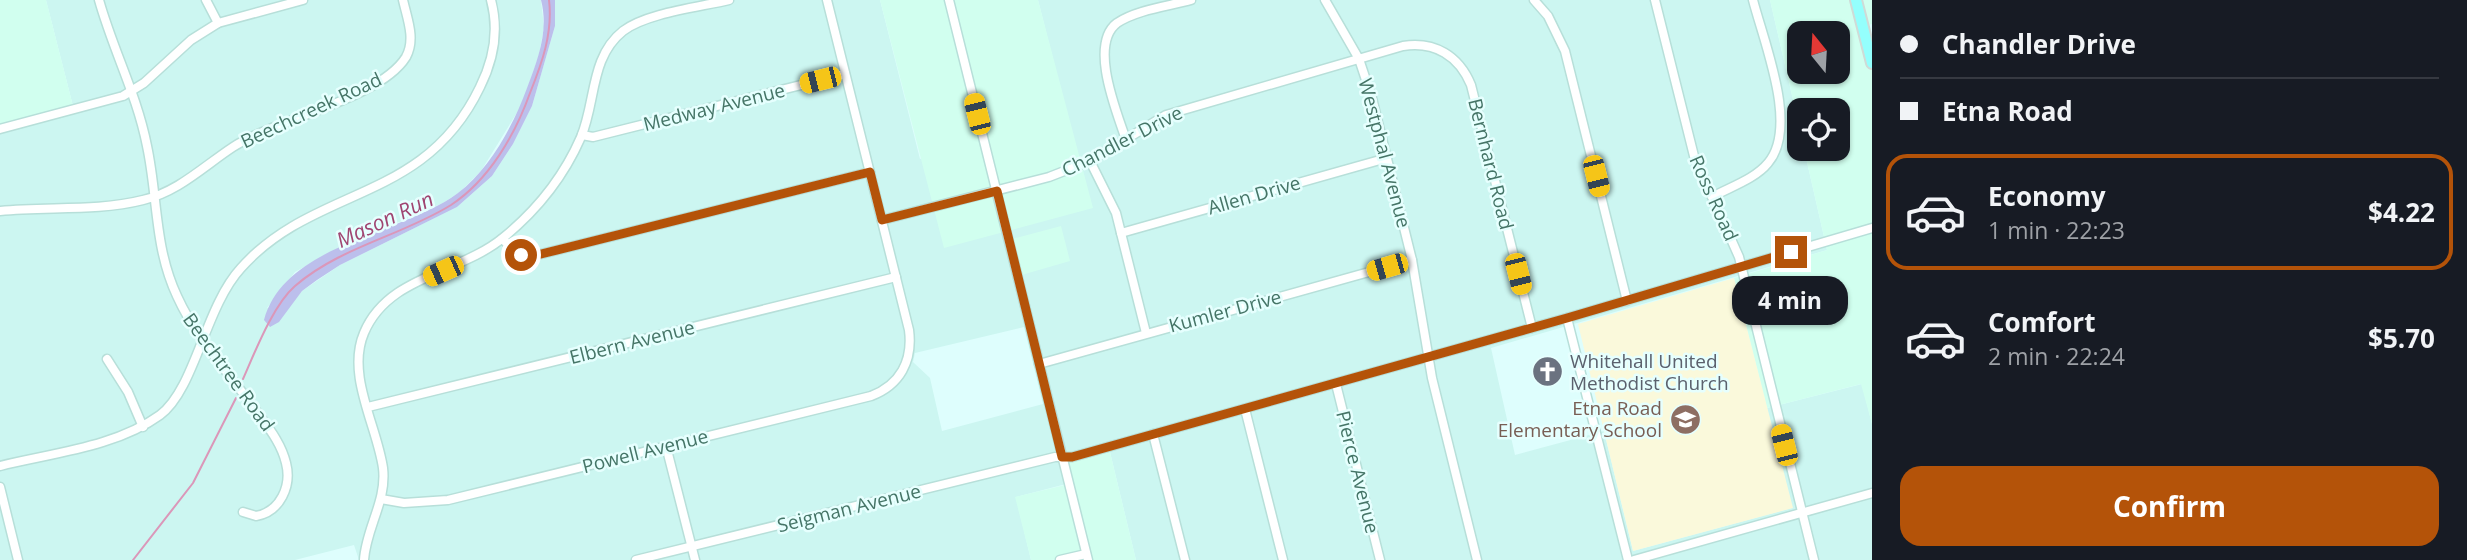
<!DOCTYPE html>
<html lang="en">
<head>
<meta charset="utf-8">
<style>
  :root { --surface:#171b24; --page:#20242c; --text:#f1f3f6; --muted:#9ea1a6; --line:#363941; --accent:#b45309 }
  body { margin:0; font-family:"Open Sans",sans-serif; background:var(--page); color:var(--text); height:100vh; display:flex; flex-direction:column; font-size:26px; white-space:nowrap }
  * { box-sizing:border-box; margin:0 }
  p { font-size:23px; color:var(--muted) }
  .icon { flex:none; width:38px; height:38px; fill:none; stroke:currentColor; stroke-width:2; stroke-linecap:round; stroke-linejoin:round }
  .map { position:relative; flex:1; overflow:hidden }
  .side { display:flex; flex-direction:column; background:var(--surface); width:595px }
  .side>* { flex:none }
  .banner { display:grid; align-content:center; height:154px; padding:0 28px; background:var(--surface) }
  .needle { width:46px; rotate:342deg }
  .controls { position:absolute; left:1787px; top:21px; display:grid; gap:14px }
  .controls a { display:grid; place-items:center; width:63px; height:63px; border-radius:14px; background:var(--surface); box-shadow:0 2px 5px #0004; font-size:35px }
  .end { position:absolute; width:32px; height:32px; margin:-16px; border:9px solid #b45309; background:#fff; box-shadow:0 0 0 4px #fff }
  .from { border-radius:50% }
  .bubble { position:absolute; height:49px; border-radius:21px; background:var(--surface); box-shadow:0 2px 5px #0004; font-size:23px; font-weight:700; line-height:49px; text-align:center }
  .car { position:absolute; width:21px; height:42px; margin:-21px -10px; border-radius:9px; box-shadow:0 0 5px 2px #0007; background:linear-gradient(#f5c518 24%,#345 0 40%,#f5c518 0 76%,#345 0 86%,#f5c518 0) }
  .banner b { display:flex; align-items:center; gap:24px; height:66px; font-size:26px }
  .banner b+b { border-top:2px solid var(--line) }
  .banner i { width:18px; height:18px; background:var(--text) }
  ul { padding:0; list-style:none }
  li { display:flex; align-items:center; gap:21px; height:116px; margin:0 14px 10px; padding:0 14px; border:4px solid transparent; border-radius:21px }
  li div { flex:1 }
  li b { display:block; font-size:26px }
  li em { font-style:normal; font-weight:700 }
  li.on { border-color:var(--accent) }
  li>.icon { width:63px; height:63px; stroke-width:1.5 }
  .primary-button { display:flex; gap:14px; margin-top:auto; padding:14px 28px }
  .primary-button a { flex:1; height:80px; border-radius:21px; background:var(--accent); color:#fff; font-size:28px; font-weight:700; line-height:80px; text-align:center }
  main { display:flex; flex:1; min-height:0 }
  .map>svg:first-child { display:block }
</style>
</head>
<body>
<main>
<div class="map">
<svg width="1872" height="560" viewBox="0 0 1872 560">
  <rect width="100%" height="100%" fill="#defefd"/>
  <!-- residential -->
  <path fill="#ccf6f1" fill-rule="evenodd" d="M46,0H541L544,27L539,55L521,106L481,171L460,192L443,203L337,249L295,272L267,308L290,305L302,291L340,265L457,207L492,176L513,144L532,106L555,26V0H880L920,159L1068,119L1038,0H1770L1799,126V149H1804L1827,250L1491,348L1515,455L1604,431L1633,551L1792,508L1767,408L1862,384L1872,424V560H1136L1109,448L1070,483L1016,497L1031,560H359L354,545L295,560H0V128L74,110ZM1024,327L1043,404L942,431L930,378L913,362L915,353Z"/>
  <!-- commercial -->
  <g fill="#d1ffef" fill-rule="evenodd">
    <polygon points="0,0 46,0 74,110 0,128"/>
    <polygon points="880,0 1038,0 1093,208 944,248"/>
    <path d="M1770,0H1872V24L1863,26L1872,63V424L1861,384L1767,408L1734,278L1827,250L1804,149H1838V110H1799V126ZM1799,33H1838V72H1799Z"/>
    <polygon points="1061,226 1070,261 1018,276 1008,240"/>
    <polygon points="1109,448 1136,560 1088,560 1085,552 1052,560 1031,560 1015,497 1069,484 1064,460"/>
  </g>
  <!-- education -->
  <polygon fill="#faf9db" points="1734,278 1793,508 1633,551 1578,324"/>
  <!-- green -->
  <path fill="#bcbfec" d="M541,0H555V26L532,106L513,144L492,176L457,207L340,265L317,280L302,291L279,322L270,327L264,320C285,243 402,235 458,193C490,169 514,124 527,88C538,59 549,31 541,0Z"/>
  <g fill="none" stroke-linecap="round" stroke-linejoin="round">
    <!-- stream -->
    <g stroke="#db97b9" stroke-width="2">
      <path d="M243,379C255,352 273,305 295,286C340,247 401,236 451,205C489,180 515,135 530,93C542,63 553,33 549,0"/>
      <polyline points="133,560 193,483 236,398"/>
    </g>
    <defs>
      <g id="minor">
        <path d="M99,0C113,50 137,95 147,146C158,197 154,247 177,296C196,338 227,371 255,409C267,426 281,442 286,463C292,486 280,512 256,516L243,512"/>
        <polyline points="206,0 218,23"/>
        <polyline points="949,0 1088,560"/>
        <polyline points="1325,0 1359,59 1372,98 1412,260 1432,378 1477,560"/>
        <polyline points="1534,0 1548,16 1565,51 1627,301"/>
        <polyline points="1655,0 1694,156 1739,257 1814,560"/>
        <polyline points="0,129 123,96 144,83 191,40 218,23 303,0"/>
        <polyline points="582,135 593,137 845,74"/>
        <path d="M1125,137C1116,110 1089,44 1117,23C1136,10 1169,6 1191,0"/>
        <polyline points="1090,161 1116,213 1146,333"/>
        <path d="M1712,197C1730,187 1755,179 1768,163C1799,127 1764,43 1753,0"/>
        <path d="M0,211C47,206 96,212 143,200C178,192 204,166 233,147C276,119 380,99 406,57C416,39 407,18 403,0"/>
        <path d="M882,220L1049,177L1090,161L1166,115L1403,46C1435,41 1459,56 1471,85L1532,328"/>
        <polyline points="1121,233 1387,158"/>
        <polyline points="502,239 521,255 537,255 870,172"/>
        <polyline points="1567,318 1628,560"/>
        <polyline points="107,359 128,392 143,427"/>
        <polyline points="1039,364 1412,260"/>
        <polyline points="1336,384 1380,560"/>
        <polyline points="368,407 896,277"/>
        <polyline points="1245,409 1283,560"/>
        <polyline points="1153,434 1185,560"/>
        <polyline points="666,446 695,560"/>
        <path d="M0,466C52,453 116,447 160,415C195,389 205,307 241,268C315,185 424,204 480,87C494,59 499,30 491,0"/>
        <polyline points="0,487 18,560"/>
        <path d="M381,499L404,503L448,500L871,396C900,385 913,361 909,330L827,0"/>
        <path d="M364,560C366,528 387,501 383,468C377,426 346,375 364,333C388,275 460,274 504,237C537,210 564,176 581,137C596,102 590,57 623,31C646,13 700,7 729,0"/>
        <polyline points="636,560 1055,457 1072,457 1567,318 1872,228"/>
        <polyline points="1060,560 1086,554"/>
        <polyline points="1634,560 1872,493"/>
      </g>
      <polyline id="major" points="1856,0 1872,63"/>
    </defs>
    <!-- minor casing -->
    <use href="#minor" stroke="#b7dfd9" stroke-width="11"/>
    <!-- major casing -->
    <use href="#major" stroke="#cfdbd7" stroke-width="14"/>
    <!-- minor -->
    <use href="#minor" stroke="#fff" stroke-width="8"/>
    <!-- major -->
    <use href="#major" stroke="#94fffd" stroke-width="10"/>
  </g>
  <g fill="none" stroke-linecap="round" stroke-linejoin="round">
    <!-- route -->
    <polyline stroke="#b45309" stroke-width="9" points="521,255 537,255 870,172 882,220 997,191 1062,457 1072,457 1567,318 1791,252"/>
  </g>
  <!-- icons -->
  <defs>
    <symbol id="church-disc" viewBox="-11 -11 22 22"><circle r="9.5" fill="#6b7280" stroke="#e6fffe"/><path d="M-1.2-6h2.4v3.5h3.3v2.4h-3.3V6h-2.4V-.1h-3.3v-2.4h3.3Z" fill="#fff"/></symbol>
    <symbol id="school-disc" viewBox="-11 -11 22 22"><circle r="9.5" fill="#8d6e63" stroke="#e6fffe"/><path d="M0-5L7-2L0 1L-7-2ZM-4 1L0 2.5L4 1V4Q0 6-4 4Z" fill="#fff"/></symbol>
  </defs>
  <g fill-rule="evenodd">
    <use href="#church-disc" x="1530" y="354" width="35" height="35"/>
    <use href="#school-disc" x="1668" y="402" width="35" height="35"/>
  </g>
  <g text-anchor="middle" stroke-width="5" stroke-linejoin="round" paint-order="stroke">
    <!-- street labels -->
    <g font-size="19" fill="#457567" stroke="#e6fffe">
      <text transform="translate(714 107) rotate(-14)" y="7">Medway Avenue</text>
      <text transform="translate(311 110) rotate(-25)" y="7">Beechcreek Road</text>
      <text transform="translate(1122 141) rotate(-27)" y="7">Chandler Drive</text>
      <text transform="translate(1385 153) rotate(75)" y="7">Westphal Avenue</text>
      <text transform="translate(1491 164) rotate(76)" y="7">Bernhard Road</text>
      <text transform="translate(1254 195) rotate(-16)" y="7">Allen Drive</text>
      <text transform="translate(1714 198) rotate(66)" y="7">Ross Road</text>
      <text transform="translate(1225 311) rotate(-15)" y="7">Kumler Drive</text>
      <text transform="translate(632 342) rotate(-14)" y="7">Elbern Avenue</text>
      <text transform="translate(229 372) rotate(54)" y="7">Beechtree Road</text>
      <text transform="translate(645 451) rotate(-14)" y="7">Powell Avenue</text>
      <text transform="translate(1358 472) rotate(76)" y="7">Pierce Avenue</text>
      <text transform="translate(849 508) rotate(-14)" y="7">Seigman Avenue</text>
    </g>
    <!-- worship labels -->
    <g font-size="19" fill="#5b616d" stroke="#e6fffe" text-anchor="start">
      <text x="1570" y="368">Whitehall United<tspan x="1570" dy="22">Methodist Church</tspan></text>
    </g>
    <!-- education labels -->
    <g font-size="19" fill="#785e54" stroke="#e6fffe" text-anchor="end">
      <text x="1662" y="415">Etna Road<tspan x="1662" dy="22">Elementary School</tspan></text>
    </g>
    <!-- water labels -->
    <g font-size="21" font-style="italic" fill="#a04571" stroke="#e6fffe">
      <text transform="translate(385 220) rotate(-25)" y="7">Mason Run</text>
    </g>
  </g>
</svg>
<div class="controls">
<a><svg class="needle" viewBox="-14 -14 28 28"><path d="M0-13l5 13h-10z" fill="#e53935"/><path d="M0 13l5-13h-10z" fill="#9ea1a6"/></svg></a>
<a><svg class="icon" aria-label="locate" viewBox="0 0 24 24"><circle cx="12" cy="12" r="6"/><path d="M12 2v4M12 18v4M2 12h4M18 12h4"/></svg></a>
</div>
<i class="end from" style="left:521px;top:255px"></i>
<i class="end" style="left:1791px;top:252px"></i>
<div class="bubble" style="left:1732px;top:276px;width:116px">4 min</div>
<i class="car" style="left:820px;top:80px;rotate:256deg"></i>
<i class="car" style="left:977px;top:114px;rotate:346deg"></i>
<i class="car" style="left:1596px;top:176px;rotate:166deg"></i>
<i class="car" style="left:1387px;top:267px;rotate:254deg"></i>
<i class="car" style="left:443px;top:271px;rotate:246deg"></i>
<i class="car" style="left:1518px;top:274px;rotate:166deg"></i>
<i class="car" style="left:1784px;top:445px;rotate:346deg"></i>
</div>
<section class="side">
<div class="banner">
<b><i class="from"></i>Chandler Drive</b>
<b><i></i>Etna Road</b>
</div>
<ul>
<li class="on"><svg class="icon" aria-label="car" viewBox="0 0 24 24"><path d="M5 17H2v-5l4-1 3-4h7l3 4 3 1v5h-3M9 17h6M6 11h13"/><circle cx="7" cy="17" r="2"/><circle cx="17" cy="17" r="2"/></svg><div><b>Economy</b><p>1 min · 22:23</p></div><em>$4.22</em></li>
<li><svg class="icon" aria-label="car" viewBox="0 0 24 24"><path d="M5 17H2v-5l4-1 3-4h7l3 4 3 1v5h-3M9 17h6M6 11h13"/><circle cx="7" cy="17" r="2"/><circle cx="17" cy="17" r="2"/></svg><div><b>Comfort</b><p>2 min · 22:24</p></div><em>$5.70</em></li>
</ul>
<div class="primary-button"><a>Confirm</a></div>
</section>
</main>
</body>
</html>
